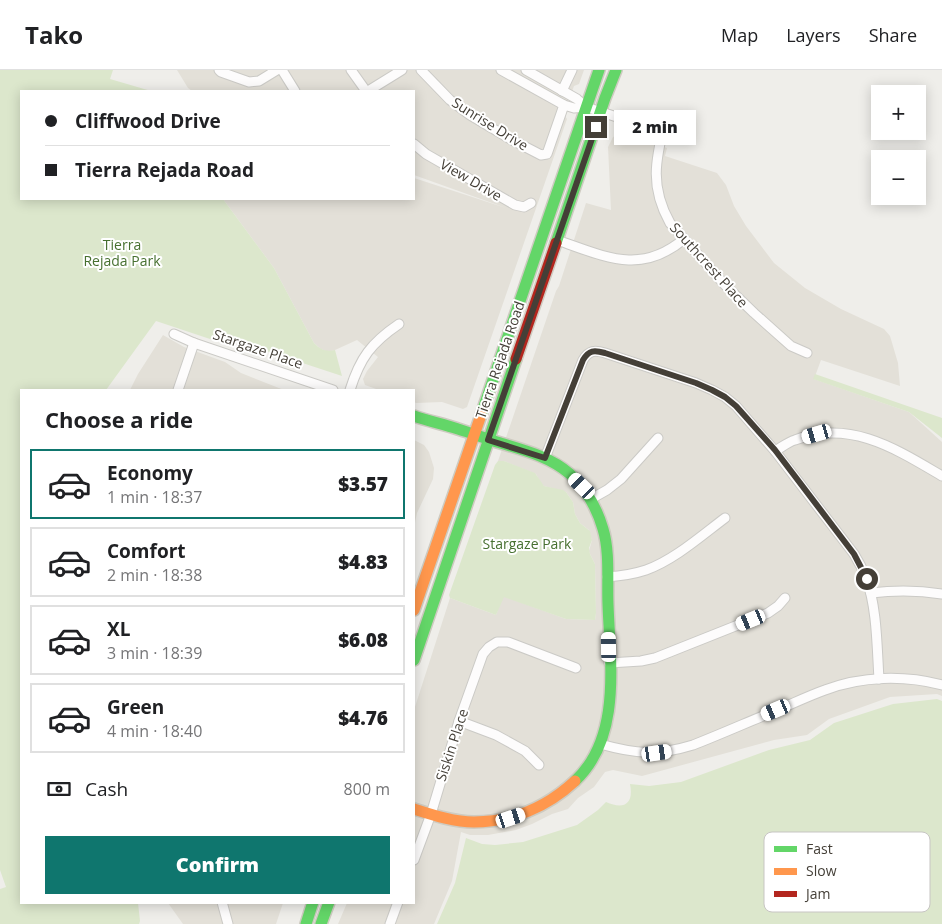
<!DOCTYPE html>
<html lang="en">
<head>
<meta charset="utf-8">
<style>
  :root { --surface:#fff; --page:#f2f2f2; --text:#202124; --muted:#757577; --line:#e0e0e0; --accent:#0f766e }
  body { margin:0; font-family:"Open Sans",sans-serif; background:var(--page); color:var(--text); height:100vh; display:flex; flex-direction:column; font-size:19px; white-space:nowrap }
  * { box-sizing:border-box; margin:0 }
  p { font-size:16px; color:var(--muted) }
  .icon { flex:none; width:28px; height:28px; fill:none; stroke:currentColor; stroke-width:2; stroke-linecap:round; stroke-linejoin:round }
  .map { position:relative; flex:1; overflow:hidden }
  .panel { position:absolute; left:20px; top:319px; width:395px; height:515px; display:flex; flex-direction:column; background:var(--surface); border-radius:0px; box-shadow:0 2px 12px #0003 }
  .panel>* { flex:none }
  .top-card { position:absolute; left:20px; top:20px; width:395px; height:110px; border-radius:0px; box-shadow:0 2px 12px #0003; display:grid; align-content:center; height:110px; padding:0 25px; background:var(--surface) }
  .buttons { position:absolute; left:871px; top:15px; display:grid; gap:10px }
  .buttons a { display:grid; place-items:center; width:55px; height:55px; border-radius:0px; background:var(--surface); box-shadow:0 2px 12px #0003; font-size:25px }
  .end { position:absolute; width:22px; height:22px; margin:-11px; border:6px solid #443f37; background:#fff; box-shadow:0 0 0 2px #fff }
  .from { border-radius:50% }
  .bubble { position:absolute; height:35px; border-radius:0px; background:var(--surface); box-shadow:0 2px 12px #0003; font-size:16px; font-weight:800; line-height:35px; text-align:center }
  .car { position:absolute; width:15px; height:30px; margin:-15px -8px; border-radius:6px; box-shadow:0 0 4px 1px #0007; background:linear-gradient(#fff 24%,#345 0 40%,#fff 0 76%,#345 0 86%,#fff 0) }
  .top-card b { display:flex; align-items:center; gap:18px; height:48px; font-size:19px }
  .top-card b+b { border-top:1px solid var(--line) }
  .top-card i { width:12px; height:12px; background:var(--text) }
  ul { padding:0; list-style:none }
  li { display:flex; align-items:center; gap:15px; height:70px; margin:0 10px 8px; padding:0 15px; border:2px solid var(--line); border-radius:0px }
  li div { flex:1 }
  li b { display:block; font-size:19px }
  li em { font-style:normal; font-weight:800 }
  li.active { border-color:var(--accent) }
  li>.icon { width:45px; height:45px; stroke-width:1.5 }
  h2 { padding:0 25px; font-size:22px; line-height:60px }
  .pay { display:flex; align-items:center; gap:12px; height:55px; padding:0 25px; font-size:19px }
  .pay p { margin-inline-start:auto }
  .button { display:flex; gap:10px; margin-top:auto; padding:10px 25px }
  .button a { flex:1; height:58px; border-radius:0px; background:var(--accent); color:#fff; font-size:20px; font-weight:800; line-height:58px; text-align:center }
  header { display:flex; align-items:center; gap:30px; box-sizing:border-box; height:70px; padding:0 25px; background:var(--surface); border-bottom:1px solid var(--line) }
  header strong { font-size:24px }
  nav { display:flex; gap:28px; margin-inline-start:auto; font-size:18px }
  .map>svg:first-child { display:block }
</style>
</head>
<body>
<header>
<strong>Tako</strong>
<nav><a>Map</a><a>Layers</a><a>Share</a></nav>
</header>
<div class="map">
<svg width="942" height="854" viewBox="0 0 942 854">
  <rect width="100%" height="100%" fill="#efeeea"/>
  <!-- residential -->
  <g fill="#e3e0d8">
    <polygon points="177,0 584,0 579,14 574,16 564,44 567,49 467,337 463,339 442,332 416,333 414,332 414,320 379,320 365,315 363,309 367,301 378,287 357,270 335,280 328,282 321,279 314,273 274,198 223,129 414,129 414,108 506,138 414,105 414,21 192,21 188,18"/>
    <polygon points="622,62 667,78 665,86 717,103 726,115 734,136 746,156 774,193 805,218 841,239 884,259 890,266 898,293 900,316 821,290 814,309 909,342 942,372 942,626 937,624 890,627 829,649 807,665 774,670 642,706 613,700 605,702 594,717 578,728 568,739 552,744 532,754 516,760 488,765 470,765 461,762 452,811 434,854 338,854 347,833 414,832 414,640 450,528 496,545 503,526 566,549 595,550 596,543 595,494 590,484 589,481 592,470 589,460 580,453 575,444 573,432 566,422 544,416 541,414 536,404 504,391 498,391 556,221 559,216 586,133 611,140 608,77 613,67"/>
    <polygon points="163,265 184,277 225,292 241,303 284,320 130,320 138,304"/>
    <polygon points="414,370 424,375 429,382 434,398 433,409 417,443 414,457"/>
    <polygon points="168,833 283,833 276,854 183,854"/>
  </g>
  <!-- green -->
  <g fill="#dce7cc">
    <path d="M0,0H113L110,9L151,21H21V129H223L274,198L314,273C321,280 326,282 335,280L342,306L230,269L227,273L210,269L156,251L106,320H21V832L138,833L140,851L139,854H0V819L6,817L0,800Z"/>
    <polygon points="815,304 942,348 942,368 909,342 813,309"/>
    <polygon points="498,391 504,391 535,403 544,416 563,420 566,422 573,432 575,444 580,453 590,461 592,470 589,478 590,484 595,494 596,543 595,550 566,549 504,527 496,545 450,528 449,525 495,395"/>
    <path d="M937,629L942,631V854H437L455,813L466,768L482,774L495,775L523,772L577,755L598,740L606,732C624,740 634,734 630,714L649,716L681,712L769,680L810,670L834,653L893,634Z"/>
  </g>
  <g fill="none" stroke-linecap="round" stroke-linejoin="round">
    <defs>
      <g id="street">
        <polyline points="219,0 221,2 249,12 259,11 277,0"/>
        <polyline points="282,0 295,21"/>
        <polyline points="351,0 366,21"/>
        <polyline points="421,0 450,30 470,45 512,70 541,85 547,84 564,35"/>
        <polyline points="501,0 564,35 574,38 586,37"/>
        <polyline points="526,0 577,29 586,37 663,62"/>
        <polyline points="368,21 402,0"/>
        <polyline points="562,21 572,0"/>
        <path d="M665,52C655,91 650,117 670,153L725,215L754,243L791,276L807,283"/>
        <polyline points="414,74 426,84 515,135 524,137 531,133"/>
        <path d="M557,170C604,186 640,206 684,169"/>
        <polyline points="174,264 194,273 333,320"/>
        <polyline points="178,320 194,273"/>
        <path d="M350,320C360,288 371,273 399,254"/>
        <path d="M775,381C782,377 788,372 795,370C850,349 896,379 942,406"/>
        <path d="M545,388L583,290C589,280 595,280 605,283L696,313L712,320L725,327L736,336L775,381L854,484C859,492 863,500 866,508C877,536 877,578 879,609"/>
        <polyline points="591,429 607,420 621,409 658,368"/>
        <path d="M607,507C620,506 634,504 646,500C674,490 701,466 725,448"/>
        <path d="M871,523C897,520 916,520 942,524"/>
        <polyline points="609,593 641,591 655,588 768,543 778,536 785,528"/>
        <polyline points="459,651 496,665 525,681 539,695"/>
        <path d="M600,674C636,684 657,686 693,675C721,664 748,652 775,641C792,634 808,626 825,620C862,606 904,605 942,615"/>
        <polyline points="414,790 431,744 459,651 483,584 489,577 497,572 508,572 576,598"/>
        <polyline points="222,832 228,854"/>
        <polyline points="390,854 398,832"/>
      </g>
      <g id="fast">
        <polyline points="556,173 605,28 616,0"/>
        <polyline points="481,345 599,0"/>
        <path d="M414,346C428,351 443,354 458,359C471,363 484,368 497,372C523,380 549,386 570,404C586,419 597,438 603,459C610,482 607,510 608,534C610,593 622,667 575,711"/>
        <polyline points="414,590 516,289"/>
        <polyline points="306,854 313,832"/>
        <polyline points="321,854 329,832"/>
      </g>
      <g id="slow">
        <polyline points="414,540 481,345"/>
        <path d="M414,739C433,745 454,752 474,752C512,752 547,737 575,711"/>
      </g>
      <polyline id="jam" points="516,289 556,173"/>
    </defs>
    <!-- street casing -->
    <use href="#street" stroke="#cbcac6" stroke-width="11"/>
    <!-- fast casing -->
    <use href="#fast" stroke="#cecbc1" stroke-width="14"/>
    <!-- slow casing -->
    <use href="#slow" stroke="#cecbc1" stroke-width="14"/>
    <!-- jam casing -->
    <use href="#jam" stroke="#cecbc1" stroke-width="14"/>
    <!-- street -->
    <use href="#street" stroke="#fdfcfc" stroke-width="9"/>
    <!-- fast -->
    <use href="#fast" stroke="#63d668" stroke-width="11"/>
    <!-- slow -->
    <use href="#slow" stroke="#ff974d" stroke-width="11"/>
    <!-- jam -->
    <use href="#jam" stroke="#b3261e" stroke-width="11"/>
  </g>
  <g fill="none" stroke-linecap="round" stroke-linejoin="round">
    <!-- route -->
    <path stroke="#443f37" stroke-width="6" d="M596,57L488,370L545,388L583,290C589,280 594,280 605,283L696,313L712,320L725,327L736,336L775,380L854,484L867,509"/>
  </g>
  <g text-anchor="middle" stroke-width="4" stroke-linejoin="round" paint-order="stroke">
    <!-- street labels -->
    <g font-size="14" fill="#443f37" stroke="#fff">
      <text transform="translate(490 54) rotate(32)" y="5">Sunrise Drive</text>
      <text transform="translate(471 110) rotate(30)" y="5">View Drive</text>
      <text transform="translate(709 195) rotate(48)" y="5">Southcrest Place</text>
      <text transform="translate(258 279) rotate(19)" y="5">Stargaze Place</text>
      <text transform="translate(500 290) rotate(-71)" y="5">Tierra Rejada Road</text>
      <text transform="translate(452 675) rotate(-72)" y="5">Siskin Place</text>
    </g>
    <!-- park labels -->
    <g font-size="14" fill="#477030" stroke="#fff">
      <text x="122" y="180">Tierra<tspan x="122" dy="16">Rejada Park</tspan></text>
      <text x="527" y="479">Stargaze Park</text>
    </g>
  </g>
  <!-- legend -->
  <rect x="764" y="762" width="166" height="80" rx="8" fill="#fff" stroke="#c7c5c3" stroke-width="1"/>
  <rect x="774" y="776" width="23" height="6" fill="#63d668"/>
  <rect x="774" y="798" width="23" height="7" fill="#ff974d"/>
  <rect x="774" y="821" width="23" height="6" fill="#b3261e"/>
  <g font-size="14" fill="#443f37">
    <text x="806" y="784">Fast</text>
    <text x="806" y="806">Slow</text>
    <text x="806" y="829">Jam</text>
  </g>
</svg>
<div class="buttons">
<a>+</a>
<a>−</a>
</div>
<i class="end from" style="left:867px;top:509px"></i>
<i class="end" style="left:596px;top:57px"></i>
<div class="bubble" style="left:614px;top:40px;width:82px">2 min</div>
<i class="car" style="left:817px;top:364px;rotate:254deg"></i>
<i class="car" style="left:582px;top:416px;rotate:314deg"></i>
<i class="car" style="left:751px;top:550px;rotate:248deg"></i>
<i class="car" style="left:609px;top:577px;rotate:359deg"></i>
<i class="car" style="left:776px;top:640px;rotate:247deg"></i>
<i class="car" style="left:657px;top:683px;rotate:82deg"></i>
<i class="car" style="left:511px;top:748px;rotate:72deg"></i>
<div class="top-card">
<b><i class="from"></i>Cliffwood Drive</b>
<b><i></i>Tierra Rejada Road</b>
</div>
<section class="panel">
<h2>Choose a ride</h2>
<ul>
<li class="active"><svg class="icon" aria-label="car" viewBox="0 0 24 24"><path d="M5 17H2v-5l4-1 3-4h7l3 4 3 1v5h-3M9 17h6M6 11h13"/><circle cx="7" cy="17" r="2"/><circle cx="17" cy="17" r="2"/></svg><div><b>Economy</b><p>1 min · 18:37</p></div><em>$3.57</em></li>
<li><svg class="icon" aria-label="car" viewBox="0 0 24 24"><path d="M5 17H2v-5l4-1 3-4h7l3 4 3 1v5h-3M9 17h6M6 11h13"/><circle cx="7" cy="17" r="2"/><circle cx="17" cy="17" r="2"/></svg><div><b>Comfort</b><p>2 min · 18:38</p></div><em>$4.83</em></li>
<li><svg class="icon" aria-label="car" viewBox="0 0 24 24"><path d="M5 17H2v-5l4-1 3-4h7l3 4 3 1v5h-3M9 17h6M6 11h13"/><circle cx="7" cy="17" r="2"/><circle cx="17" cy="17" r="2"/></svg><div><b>XL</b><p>3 min · 18:39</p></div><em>$6.08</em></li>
<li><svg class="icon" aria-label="car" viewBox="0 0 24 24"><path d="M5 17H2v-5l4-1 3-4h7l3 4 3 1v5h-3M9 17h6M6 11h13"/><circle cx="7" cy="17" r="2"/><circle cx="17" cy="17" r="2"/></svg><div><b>Green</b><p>4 min · 18:40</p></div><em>$4.76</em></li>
</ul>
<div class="pay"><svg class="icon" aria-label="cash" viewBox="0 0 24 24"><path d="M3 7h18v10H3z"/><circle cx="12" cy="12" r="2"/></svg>Cash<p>800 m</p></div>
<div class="button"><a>Confirm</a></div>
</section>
</div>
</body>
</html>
